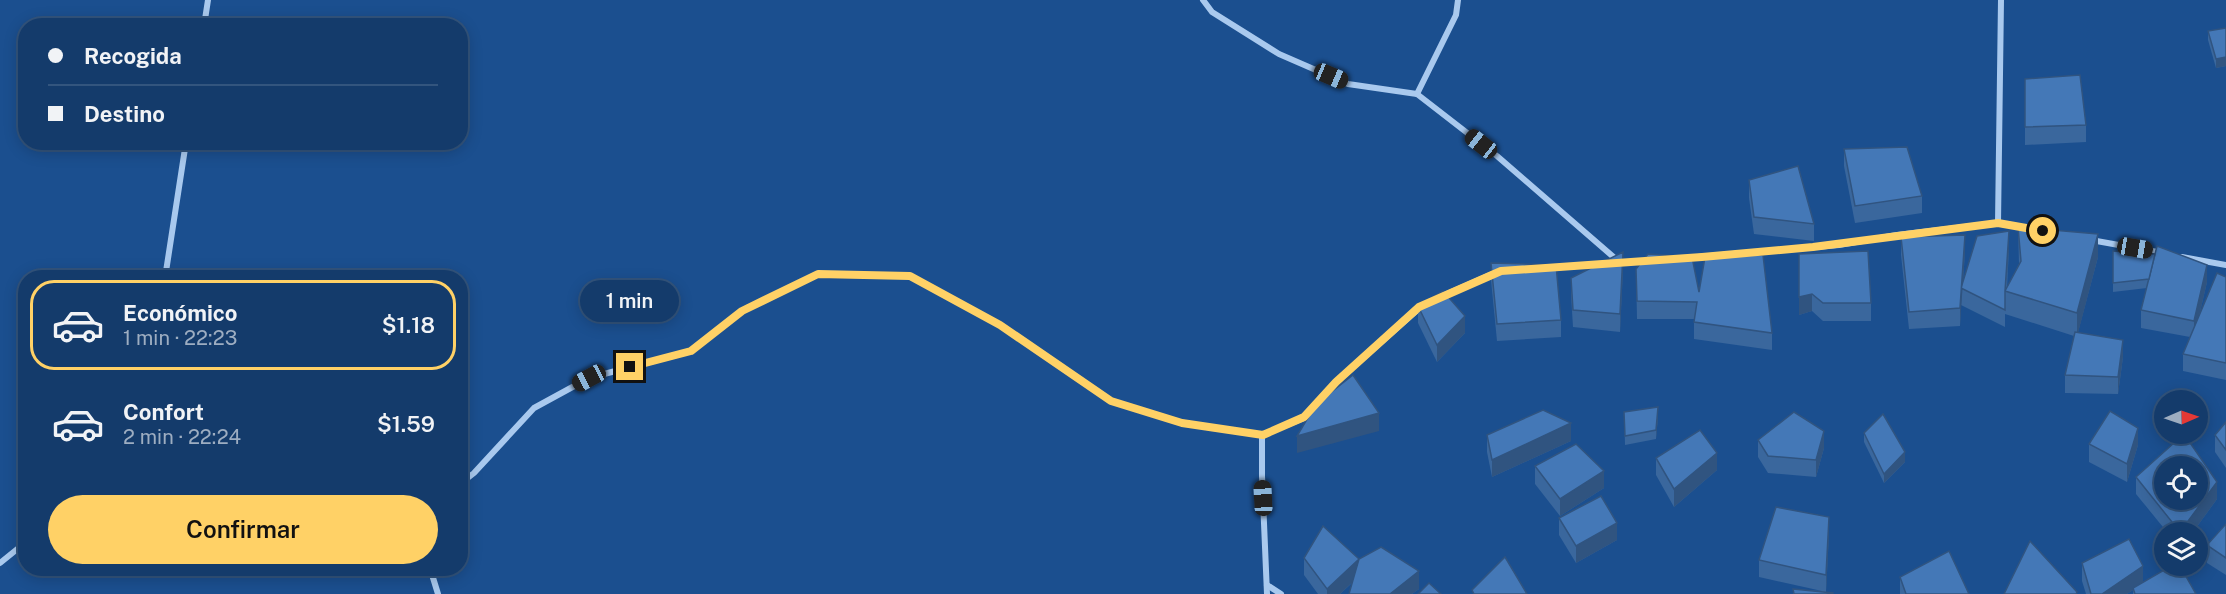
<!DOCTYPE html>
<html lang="es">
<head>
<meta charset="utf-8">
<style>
  :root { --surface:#143b6b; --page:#214673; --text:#f1f3f6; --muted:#9dadc1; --line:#33557e; --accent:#ffd166 }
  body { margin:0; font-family:"Public Sans",sans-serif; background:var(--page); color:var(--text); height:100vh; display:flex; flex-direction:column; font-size:22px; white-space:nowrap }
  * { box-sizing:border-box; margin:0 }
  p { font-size:20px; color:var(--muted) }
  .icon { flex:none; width:33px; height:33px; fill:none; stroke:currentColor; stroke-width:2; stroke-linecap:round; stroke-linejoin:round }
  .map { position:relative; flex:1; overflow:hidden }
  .drawer { position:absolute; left:18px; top:270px; width:450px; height:306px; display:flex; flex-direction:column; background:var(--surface); border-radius:24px; box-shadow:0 3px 15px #0003,0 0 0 2px var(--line) }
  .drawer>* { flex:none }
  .banner { position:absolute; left:18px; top:18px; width:450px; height:132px; border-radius:24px; box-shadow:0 3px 15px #0003,0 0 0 2px var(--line); display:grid; align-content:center; height:132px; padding:0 30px; background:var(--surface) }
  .needle { width:39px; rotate:88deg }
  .buttons { position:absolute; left:2154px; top:390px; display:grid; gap:12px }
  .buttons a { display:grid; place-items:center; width:54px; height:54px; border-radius:50%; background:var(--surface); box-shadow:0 3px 15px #0003,0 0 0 2px var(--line); font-size:30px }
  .end { position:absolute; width:27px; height:27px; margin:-14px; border:8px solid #ffd166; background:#111; box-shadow:0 0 0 3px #111 }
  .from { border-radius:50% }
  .bubble { position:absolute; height:42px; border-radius:21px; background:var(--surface); box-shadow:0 3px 15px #0003,0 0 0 2px var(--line); font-size:20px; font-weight:600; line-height:42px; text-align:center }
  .car { position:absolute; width:18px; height:36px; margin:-18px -9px; border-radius:8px; box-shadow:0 0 4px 2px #0007; background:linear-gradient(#222 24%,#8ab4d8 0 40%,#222 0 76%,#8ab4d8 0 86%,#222 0) }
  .banner b { display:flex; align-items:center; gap:21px; height:57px; font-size:22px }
  .banner b+b { border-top:2px solid var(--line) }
  .banner i { width:15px; height:15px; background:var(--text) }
  ul { padding:10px 0 0; list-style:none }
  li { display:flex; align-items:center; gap:18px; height:90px; margin:0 12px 9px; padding:0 18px; border:3px solid transparent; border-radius:24px }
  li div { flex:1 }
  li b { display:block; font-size:22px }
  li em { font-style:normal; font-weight:600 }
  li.current { border-color:var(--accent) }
  li>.icon { width:54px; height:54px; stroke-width:1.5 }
  .button { display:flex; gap:12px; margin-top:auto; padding:12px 30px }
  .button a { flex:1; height:69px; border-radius:36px; background:var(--accent); color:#111; font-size:24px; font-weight:600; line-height:69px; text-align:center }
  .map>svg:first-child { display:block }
</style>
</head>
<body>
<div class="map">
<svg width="2226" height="594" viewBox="0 0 2226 594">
  <rect width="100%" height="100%" fill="#1b4f8f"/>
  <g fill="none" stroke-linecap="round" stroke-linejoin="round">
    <!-- street -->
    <g stroke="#a9c9ee" stroke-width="6">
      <polyline points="1203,0 1212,12 1279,54 1348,84 1417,94 1497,156 1617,260"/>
      <polyline points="204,26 208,0"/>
      <polyline points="1417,94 1456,15 1458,0"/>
      <polyline points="1998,223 2001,0"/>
      <polyline points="2091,240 2163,253"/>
      <polyline points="2182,257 2226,265"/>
      <polyline points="1686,258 1839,245 1897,235 1998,223 2028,228"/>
      <polyline points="1615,263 1649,261"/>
      <polyline points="1549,268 1604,264"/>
      <polyline points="165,278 186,142"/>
      <polyline points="1440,297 1497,272"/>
      <polyline points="1262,435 1262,476 1267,594"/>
      <polyline points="460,484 474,473 534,408 589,378 691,351 742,311 818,274 910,276 1000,325 1111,401 1182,423 1262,435 1304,418 1336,382 1423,305"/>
      <polyline points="0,563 26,542"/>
      <polyline points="430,568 438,594"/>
      <polyline points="1267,585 1281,594"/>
    </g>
  </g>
  <!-- wall -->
  <g fill="#3a679d">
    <polygon points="2226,28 2226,66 2216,68 2208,40 2208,31"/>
    <polygon points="2025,79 2086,125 2086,142 2025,145"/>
    <polygon points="1844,149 1922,196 1922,213 1855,223 1844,166"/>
    <polygon points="1749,180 1814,224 1814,241 1754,234 1749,198"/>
    <polygon points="2018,227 2098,257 2078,332 2123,357 2118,394 2065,393 2065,375 2074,336 2005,314 2005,327 1961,305 1960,326 1909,329 1901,255 1901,237 1965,252 1963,281 2009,249 2007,288 2019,264"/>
    <polygon points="2113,251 2207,282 2200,312 2226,277 2226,380 2183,371 2183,354 2190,337 2141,328 2141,310 2147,288 2113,292"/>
    <polygon points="1799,254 1871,303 1871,321 1823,321 1812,311 1799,315"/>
    <polygon points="1491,263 1561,320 1561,337 1497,341 1491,280"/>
    <polygon points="1623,269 1620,332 1573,327 1571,295 1571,278"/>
    <polygon points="1636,269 1699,292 1772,333 1772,350 1694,339 1694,319 1637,319"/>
    <polygon points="1418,306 1465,333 1437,362 1418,323"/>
    <polygon points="1624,412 1658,417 1656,439 1625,445"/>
    <polygon points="2226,422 2226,468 2215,452 2215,435"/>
    <polygon points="1864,433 1905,462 1884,483 1864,442"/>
    <polygon points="1487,435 1571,441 1492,477 1487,452"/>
    <polygon points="1758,440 1824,448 1816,477 1768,473 1758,457"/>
    <polygon points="2089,444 2138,445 2127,482 2089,462"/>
    <polygon points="1656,458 1717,470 1674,507 1656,475"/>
    <polygon points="1535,466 1604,488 1560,516 1535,484"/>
    <polygon points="2136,477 2217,499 2193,532 2167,532 2136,494"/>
    <polygon points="1559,518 1617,540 1576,563 1559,535"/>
    <polygon points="2226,524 2226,575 2207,563 2207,545"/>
    <polygon points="1829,534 1826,592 1833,594 1793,594 1793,589 1822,591 1759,577 1759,560"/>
    <polygon points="1304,558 1359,559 1419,589 1412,594 1349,594 1352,583 1340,594 1318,594 1304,575"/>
    <polygon points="2082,563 2143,582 2196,594 2133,594 2133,590 2127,594 2086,594 2082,581"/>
    <polygon points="1900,577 1969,594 1900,594"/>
  </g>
  <!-- shaded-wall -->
  <g fill="#305480">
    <polygon points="2226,57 2226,66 2216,68 2216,59"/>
    <polygon points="2009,231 2009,249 2006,291"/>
    <polygon points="2098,234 2098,257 2077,337 2077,313"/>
    <polygon points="1965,235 1965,252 1960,326 1960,308"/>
    <polygon points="1623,252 1623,269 1620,332 1620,314"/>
    <polygon points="2207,265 2207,282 2194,338 2194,321"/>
    <polygon points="1812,294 1812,311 1799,315 1799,297"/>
    <polygon points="1465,316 1465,333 1437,362 1437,345"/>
    <polygon points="2123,340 2123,357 2118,394 2118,377"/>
    <polygon points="1658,407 1658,417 1656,439 1656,430"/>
    <polygon points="1379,413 1379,431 1297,453 1297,436"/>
    <polygon points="1571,423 1571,441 1492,477 1492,460"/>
    <polygon points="2138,428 2138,445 2127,482 2127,464"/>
    <polygon points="1824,431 1824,448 1816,477 1816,460"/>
    <polygon points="1905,452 1905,462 1884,483 1884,474"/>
    <polygon points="1717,453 1717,470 1674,507 1674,489"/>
    <polygon points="1604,471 1604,488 1560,516 1560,499"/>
    <polygon points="2217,482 2217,499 2193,532 2180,532"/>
    <polygon points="1829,517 1829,534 1826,592 1826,575"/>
    <polygon points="1617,523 1617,540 1576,563 1576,546"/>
    <polygon points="1359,559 1359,576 1340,594 1327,594 1327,589"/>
    <polygon points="2143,566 2143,583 2133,588 2133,590 2127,594 2102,594"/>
    <polygon points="1419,571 1419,589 1412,594 1390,594"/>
  </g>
  <!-- building -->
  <g fill="#4478b7" stroke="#305480" stroke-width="1.5" fill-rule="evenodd">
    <polygon points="2226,28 2226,57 2216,59 2208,31"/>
    <polygon points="2080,75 2086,125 2025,127 2025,79"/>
    <polygon points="1907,147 1922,196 1855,206 1844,149"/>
    <polygon points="1798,166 1814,224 1754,217 1749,180"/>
    <polygon points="2018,227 2098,234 2077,313 2005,291 2021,261"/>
    <polygon points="2009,231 2005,291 2005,310 1961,288 1977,236"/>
    <polygon points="1965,235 1960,308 1909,312 1901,237"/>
    <polygon points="2157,246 2207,265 2194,321 2141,310"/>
    <polygon points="1868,251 1871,303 1823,303 1812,294 1799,297 1799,254"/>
    <polygon points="2113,251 2155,254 2149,279 2113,283"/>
    <polygon points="1623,252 1620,314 1573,310 1571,278"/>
    <polygon points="1648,254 1692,257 1699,292 1705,257 1763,255 1772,333 1694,322 1697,302 1637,301 1636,269"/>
    <polygon points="1491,263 1556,265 1561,320 1497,324"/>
    <polygon points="2217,273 2226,277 2226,363 2183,354"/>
    <polygon points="1443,291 1465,316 1437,345 1418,306"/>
    <polygon points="2075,332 2123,340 2118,377 2065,375"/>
    <polygon points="1353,375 1379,413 1297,436 1316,404"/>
    <polygon points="1658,407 1656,430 1625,436 1624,412"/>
    <polygon points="1543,410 1571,423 1492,460 1487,435"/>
    <polygon points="2110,411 2138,428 2127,464 2089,444"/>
    <polygon points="1794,412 1824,431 1816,460 1768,456 1758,440"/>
    <polygon points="1883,414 1905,452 1884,474 1864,433"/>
    <polygon points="2226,422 2226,450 2215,435"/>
    <polygon points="1700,430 1717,453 1674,489 1656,458"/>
    <path d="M2184,434L2217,482L2180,532L2136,477ZM2164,466H2198V500H2164Z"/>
    <polygon points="1576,444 1604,471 1560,499 1535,466"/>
    <polygon points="1601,496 1617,523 1576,546 1559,518"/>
    <polygon points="1776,507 1829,517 1826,575 1759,560"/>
    <polygon points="2226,524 2226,558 2207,545"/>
    <polygon points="1323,526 1359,559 1327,589 1304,558"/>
    <polygon points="2129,539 2143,566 2102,594 2091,594 2082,563"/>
    <polygon points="2030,541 2077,592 2076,594 2004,594"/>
    <polygon points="1381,547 1419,571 1390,594 1349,594 1359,559"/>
    <polygon points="1949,551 1969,594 1906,594 1900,577"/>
    <polygon points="1505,557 1527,594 1474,594 1472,590"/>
    <polygon points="2171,566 2180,566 2196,594 2135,594 2133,588"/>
    <polygon points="1429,583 1441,594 1418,594"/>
    <polygon points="1793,589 1833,593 1833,594 1794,594"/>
  </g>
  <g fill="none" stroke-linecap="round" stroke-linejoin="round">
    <!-- route -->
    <polyline stroke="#ffd166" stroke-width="8" points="630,367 691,351 742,311 818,274 910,276 1000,325 1111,401 1182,423 1263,435 1304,417 1336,382 1419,307 1501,271 1702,257 1813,247 1998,223 2043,231"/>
  </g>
</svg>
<div class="buttons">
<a><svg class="needle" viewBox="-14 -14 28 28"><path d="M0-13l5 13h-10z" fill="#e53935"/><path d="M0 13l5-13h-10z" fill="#9dadc1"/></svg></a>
<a><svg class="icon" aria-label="locate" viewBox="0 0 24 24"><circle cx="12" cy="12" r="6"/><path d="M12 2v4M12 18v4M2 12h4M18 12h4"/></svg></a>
<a><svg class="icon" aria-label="layers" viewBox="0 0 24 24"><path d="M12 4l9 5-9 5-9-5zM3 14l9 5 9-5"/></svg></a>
</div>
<i class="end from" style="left:2043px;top:231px"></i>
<i class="end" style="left:630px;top:367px"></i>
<div class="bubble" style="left:580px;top:280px;width:99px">1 min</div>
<i class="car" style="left:1331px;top:76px;rotate:113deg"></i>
<i class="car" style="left:1481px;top:144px;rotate:308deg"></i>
<i class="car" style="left:2135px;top:248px;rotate:100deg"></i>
<i class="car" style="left:589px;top:378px;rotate:242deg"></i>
<i class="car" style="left:1263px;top:498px;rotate:357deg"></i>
<div class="banner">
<b><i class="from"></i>Recogida</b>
<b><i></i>Destino</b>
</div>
<section class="drawer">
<ul>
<li class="current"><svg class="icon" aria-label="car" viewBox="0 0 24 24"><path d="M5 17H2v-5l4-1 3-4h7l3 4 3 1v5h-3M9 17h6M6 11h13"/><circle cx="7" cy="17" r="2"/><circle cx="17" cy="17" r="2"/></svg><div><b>Económico</b><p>1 min · 22:23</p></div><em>$1.18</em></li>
<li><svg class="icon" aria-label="car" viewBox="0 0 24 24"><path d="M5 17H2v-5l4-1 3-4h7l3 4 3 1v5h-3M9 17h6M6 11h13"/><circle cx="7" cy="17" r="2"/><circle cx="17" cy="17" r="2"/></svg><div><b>Confort</b><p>2 min · 22:24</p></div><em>$1.59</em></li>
</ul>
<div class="button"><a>Confirmar</a></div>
</section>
</div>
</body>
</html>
